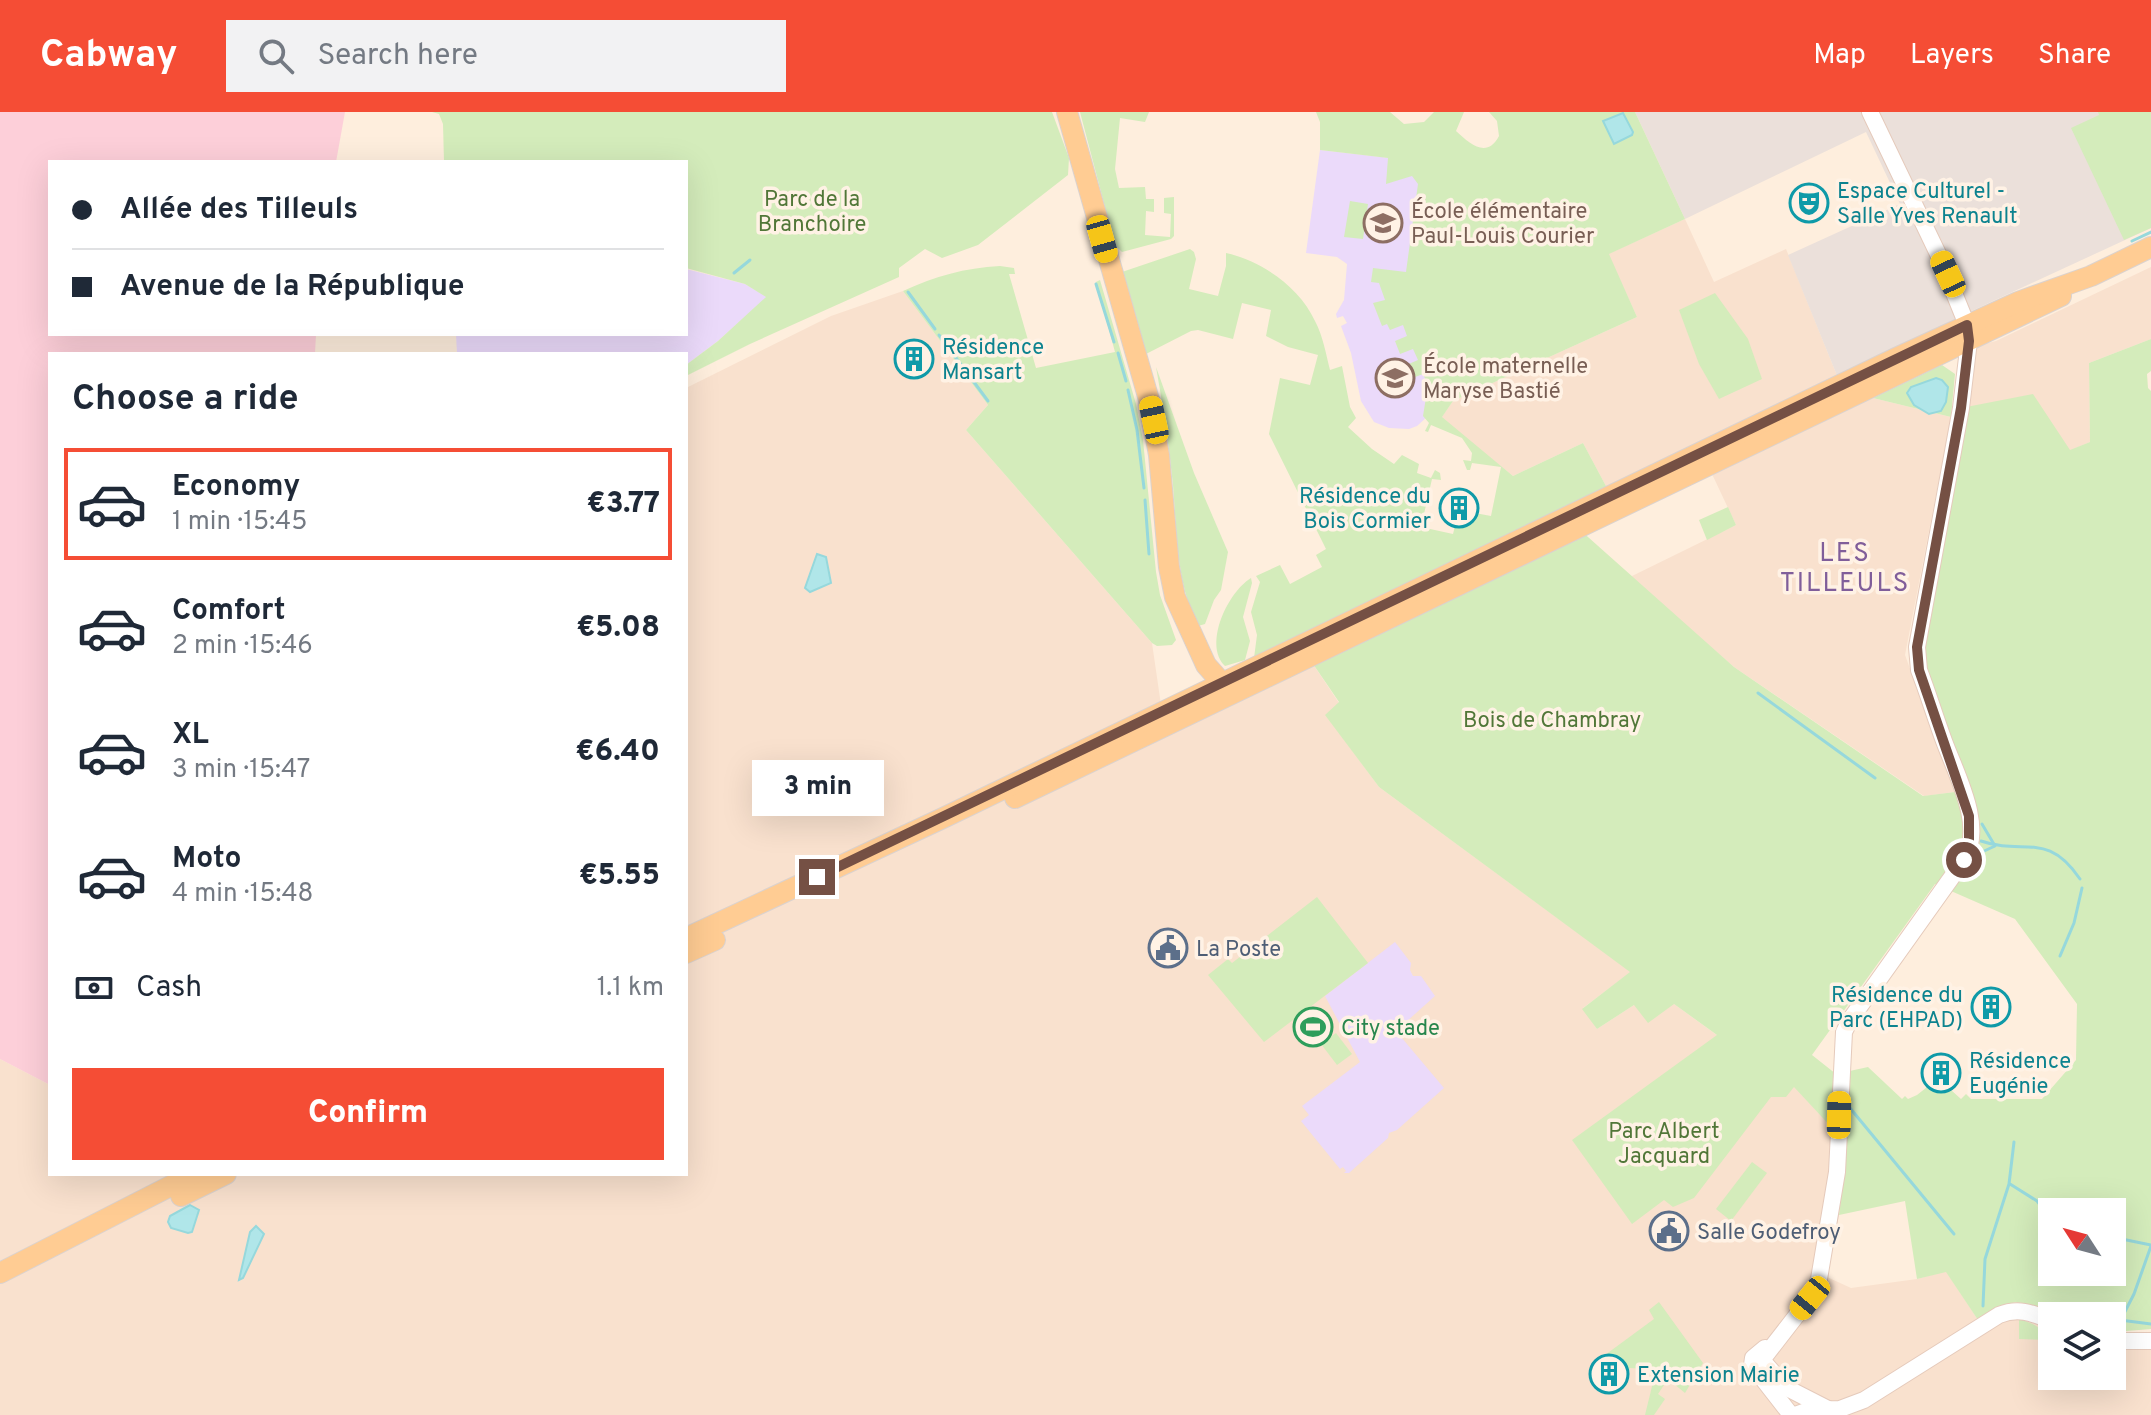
<!DOCTYPE html>
<html lang="en">
<head>
<meta charset="utf-8">
<style>
  :root { --surface:#fff; --page:#f2f2f3; --text:#1f2937; --muted:#747a83; --line:#e0e1e3; --accent:#f54d35 }
  body { margin:0; font-family:Overpass,sans-serif; background:var(--page); color:var(--text); height:100vh; display:flex; flex-direction:column; font-size:30px; white-space:nowrap }
  * { box-sizing:border-box; margin:0 }
  p { font-size:26px; color:var(--muted) }
  .icon { flex:none; width:44px; height:44px; fill:none; stroke:currentColor; stroke-width:2; stroke-linecap:round; stroke-linejoin:round }
  .map { position:relative; flex:1; overflow:hidden }
  .details { position:absolute; left:48px; top:240px; width:640px; height:824px; display:flex; flex-direction:column; background:var(--surface); border-radius:0px; box-shadow:0 8px 32px #0002 }
  .details>* { flex:none }
  .banner { position:absolute; left:48px; top:48px; width:640px; height:176px; border-radius:0px; box-shadow:0 8px 32px #0002; display:grid; align-content:center; height:176px; padding:0 24px; background:var(--surface) }
  .needle { width:52px; rotate:306deg }
  .fabs { position:absolute; left:2038px; top:1086px; display:grid; gap:16px }
  .fabs a { display:grid; place-items:center; width:88px; height:88px; border-radius:0px; background:var(--surface); box-shadow:0 8px 32px #0002; font-size:40px }
  .end { position:absolute; width:36px; height:36px; margin:-18px; border:10px solid #755044; background:#fff; box-shadow:0 0 0 4px #fff }
  .from { border-radius:50% }
  .bubble { position:absolute; height:56px; border-radius:0px; background:var(--surface); box-shadow:0 8px 32px #0002; font-size:26px; font-weight:800; line-height:56px; text-align:center }
  .car { position:absolute; width:24px; height:48px; margin:-24px -12px; border-radius:10px; box-shadow:0 0 6px 2px #0007; background:linear-gradient(#f5c518 24%,#345 0 40%,#f5c518 0 76%,#345 0 86%,#f5c518 0) }
  .banner b { display:flex; align-items:center; gap:28px; height:76px; font-size:30px }
  .banner b+b { border-top:2px solid var(--line) }
  .banner i { width:20px; height:20px; background:var(--text) }
  ul { padding:0; list-style:none }
  li { display:flex; align-items:center; gap:24px; height:112px; margin:0 16px 12px; padding:0 8px; border:4px solid transparent; border-radius:0px }
  li div { flex:1 }
  li b { display:block; font-size:30px }
  li em { font-style:normal; font-weight:800 }
  li.on { border-color:var(--accent) }
  li>.icon { width:72px; height:72px; stroke-width:1.5 }
  h2 { padding:0 24px; font-size:36px; line-height:96px }
  .pay { display:flex; align-items:center; gap:20px; height:88px; padding:0 24px; font-size:30px }
  .pay p { margin-inline-start:auto }
  .button { display:flex; gap:16px; margin-top:auto; padding:16px 24px }
  .button a { flex:1; height:92px; border-radius:0px; background:var(--accent); color:#fff; font-size:32px; font-weight:800; line-height:92px; text-align:center }
  header { display:flex; align-items:center; gap:48px; box-sizing:border-box; height:112px; padding:0 40px; background:var(--accent); color:#fff }
  header strong { font-size:38px }
  nav { display:flex; gap:44px; margin-inline-start:auto; font-size:28px }
  .search { width:560px; height:72px; background:var(--page); display:flex; align-items:center; gap:20px; box-sizing:border-box; padding:0 28px; border-radius:0px; color:var(--muted); font-size:30px }
  .map>svg:first-child { display:block }
</style>
</head>
<body>
<header>
<strong>Cabway</strong>
<div class="search"><svg class="icon" aria-label="search" viewBox="0 0 24 24"><circle cx="10" cy="10" r="6"/><path d="M15 15l6 6"/></svg>Search here</div>
<nav><a>Map</a><a>Layers</a><a>Share</a></nav>
</header>
<div class="map">
<svg width="2151" height="1303" viewBox="0 0 2151 1303">
  <rect width="100%" height="100%" fill="#feeedd"/>
  <!-- residential -->
  <g fill="#f9e1ce">
    <polygon points="1685,107 1714,170 1786,137 1838,266 1607,376 1583,331 1513,364 1441,306 1453,289 1637,205 1608,142"/>
    <polygon points="2151,155 2151,227 2089,251 2090,330 2069,339 1961,296 1968,236 1996,229"/>
    <polygon points="903,179 988,293 966,318 1152,531 1161,593 1309,546 1339,591 1326,603 1379,675 1631,860 1583,896 1597,917 1634,893 1674,892 1754,950 1794,974 1847,1032 1839,1103 1827,1165 1851,1176 1917,1167 1946,1159 1982,1214 1999,1203 2052,1209 2052,1264 2112,1264 2112,1222 2151,1229 2151,1303 0,1303 0,947 50,973 50,1062 686,1062 686,276 831,204"/>
    <polygon points="1873,286 1951,305 1905,543 1955,680 1924,684 1734,555 1630,465 1736,413 1712,362"/>
  </g>
  <!-- industrial -->
  <polygon fill="#ebe0da" points="1635,0 2151,0 2151,116 1965,202 1838,266 1788,143 1900,92 1866,20 1685,107"/>
  <!-- education -->
  <g fill="#ebdafa">
    <polygon points="1320,38 1434,51 1445,281 1430,302 1417,314 1409,317 1389,316 1374,310 1361,289 1351,241 1341,214 1347,211 1343,204 1337,206 1336,202 1344,188 1347,152 1337,145 1306,141"/>
    <polygon points="686,157 745,172 767,185 718,229 686,253 686,242 457,242 456,222 686,222"/>
    <polygon points="1395,830 1411,851 1410,858 1413,864 1421,864 1435,884 1396,919 1444,976 1397,1018 1389,1021 1388,1026 1349,1061 1344,1061 1346,1059 1343,1055 1340,1057 1301,1009 1309,1003 1302,994 1360,950 1325,884"/>
  </g>
  <!-- medical -->
  <polygon fill="#fdcfd9" points="0,0 345,0 336,50 50,50 50,222 316,222 315,242 50,242 50,973 0,947"/>
  <!-- green -->
  <g fill="#d4ecbb" fill-rule="evenodd">
    <polygon points="432,0 1052,0 1069,46 1068,63 978,133 942,146 925,137 899,156 899,165 750,232 686,264 686,253 718,229 766,185 745,172 686,156 686,50 444,50 443,12 439,2"/>
    <polygon points="1080,0 1149,0 1145,10 1120,6 1115,57 1119,76 1145,75 1146,87 1154,87 1154,100 1146,99 1145,123 1170,125 1171,102 1164,101 1164,86 1174,85 1174,124 1171,127 1122,140 1115,133"/>
    <path d="M1316,0H1390L1404,12L1424,10L1434,0H1464L1456,19C1470,32 1487,47 1499,24L1497,9L1489,0H1635L1685,107L1609,142L1637,205L1453,289L1442,305L1513,364L1583,331L1607,376L1254,546L1257,523L1251,500L1260,470L1256,464L1280,453L1290,472L1322,455L1316,443L1326,437L1269,322L1280,266L1310,273L1318,243L1288,235L1266,224L1271,198L1242,191L1233,227L1198,218L1191,219L1146,242L1122,160L1190,137L1194,140L1196,147L1189,177L1218,184L1226,154V141C1261,149 1299,174 1315,209C1323,224 1326,242 1330,258L1342,254L1350,295L1356,306L1348,315L1372,337L1394,352L1402,343L1419,352L1417,361L1431,366L1435,358L1440,361L1441,368L1432,367L1421,415L1453,422L1459,398L1491,404L1501,355L1472,351L1470,358H1467L1463,348L1471,349L1472,341L1462,326L1431,313L1428,320L1425,319L1429,311L1423,304L1428,273L1423,262L1410,267L1404,254L1418,248L1413,237L1400,242L1395,229L1407,224L1403,213L1390,218L1387,212L1382,214L1373,191L1385,188L1379,171L1371,170L1373,156L1406,160L1418,72L1412,64L1386,72L1388,46L1320,38V10Z"/>
    <polygon points="2098,0 2151,0 2151,116 2124,128 2071,16 2099,3"/>
    <polygon points="1350,89 1368,92 1363,127 1344,125"/>
    <path d="M1000,154L1014,156L1015,162H1009L1036,256L1115,240L1096,170L1100,168L1136,292L1143,328L1156,460L1160,483L1176,528L1172,533L1157,534L1152,531L966,318L988,293L903,179C936,164 964,156 1000,154Z"/>
    <polygon points="1715,181 1748,227 1762,267 1719,287 1699,252 1679,198"/>
    <path d="M2151,227V259L2147,262L2148,276L2151,279V1217L2114,1220L2112,1204C2096,1204 2076,1207 2061,1203C2019,1194 2018,1175 1982,1214L1946,1160L1917,1167L1905,1089L1839,1103L1847,1032L1794,975L1786,985H1771L1694,1086L1673,1095L1664,1088L1632,1112L1572,1028L1717,923L1674,892L1648,911L1634,893L1597,917L1582,897L1630,860L1379,675L1325,603L1339,590L1309,546L1579,417L1734,555L1923,684L1955,680L1959,670L1919,558L1961,296L2033,282L2070,338L2090,330L2089,251ZM1935,772L2015,807L2077,892L2076,948L2042,987H1971L1966,982L1961,987L1941,969L1936,968L1917,983L1908,987L1905,984L1902,987L1868,955L1836,962L1812,943ZM2052,1100H2112V1160H2052Z"/>
    <polygon points="1942,253 1955,262 1951,305 1873,286"/>
    <path d="M1156,255L1194,361L1228,440L1221,478L1214,488L1205,512L1198,514C1176,470 1177,421 1173,373C1169,333 1163,294 1156,255Z"/>
    <polygon points="1728,395 1736,413 1707,428 1699,408"/>
    <path d="M1251,466L1252,471L1243,505L1250,529L1245,548L1225,554C1203,532 1228,480 1251,466Z"/>
    <polygon points="1317,785 1368,851 1264,930 1208,863 1228,847 1232,851"/>
    <polygon points="1321,899 1332,912 1305,932 1295,919"/>
    <polygon points="1336,921 1352,942 1337,953 1321,932"/>
    <polygon points="1752,1050 1767,1061 1731,1109 1716,1097"/>
    <polygon points="1659,1190 1703,1251 1685,1281 1668,1267 1658,1282 1665,1287 1654,1303 1645,1303 1656,1258 1630,1256 1624,1268 1605,1243 1654,1207 1649,1198"/>
    <path d="M2019,1207C2032,1211 2042,1215 2048,1228L2019,1227Z"/>
  </g>
  <!-- water -->
  <g fill="#b0e6e9" stroke="#96d8dc" stroke-width="2">
    <polygon points="1623,1 1633,20 1632,23 1614,32 1603,9"/>
    <polygon points="1936,266 1942,268 1948,275 1946,290 1941,299 1929,302 1914,293 1907,281 1911,275"/>
    <polygon points="817,442 826,445 831,471 810,480 805,476"/>
    <polygon points="190,1093 199,1098 192,1120 188,1121 171,1116 168,1110 170,1104"/>
    <polygon points="256,1114 264,1122 243,1166 239,1168 250,1120"/>
  </g>
  <g fill="none" stroke-linecap="round" stroke-linejoin="round">
    <!-- stream -->
    <g stroke="#96d8dc" stroke-width="3">
      <polyline points="2132,129 2151,120"/>
      <polyline points="734,161 750,148"/>
      <polyline points="1096,172 1114,230"/>
      <polyline points="908,180 935,217"/>
      <polyline points="939,223 988,289"/>
      <polyline points="1118,241 1126,269"/>
      <polyline points="1128,278 1137,318 1144,376"/>
      <polyline points="1145,388 1149,442"/>
      <polyline points="1758,581 1875,666"/>
      <path d="M1981,729C2024,744 2047,718 2080,767"/>
      <polyline points="1982,740 1995,734 1982,712"/>
      <polyline points="2060,844 2074,811 2082,776"/>
      <polyline points="1850,996 1954,1122"/>
      <polyline points="2010,1072 2037,1089 2052,1108"/>
      <polyline points="2112,1125 2151,1133"/>
      <polyline points="1983,1194 1985,1147 2009,1072 2014,1030"/>
      <polyline points="2120,1208 2151,1212"/>
      <polyline points="2116,1217 2134,1182 2151,1134"/>
    </g>
    <defs>
      <g id="minor">
        <polyline points="2112,1229 2151,1229"/>
        <polyline points="1765,1236 1753,1246 1752,1253 1791,1303"/>
        <path d="M1832,1299L1787,1276L1762,1248L1810,1186L1819,1167L1837,1060L1844,920L1850,908L1964,748C1985,714 1956,662 1944,629C1935,605 1928,581 1919,558L1917,535L1961,296L1969,229L1967,213L1939,144L1870,0"/>
        <path d="M1795,1303L1809,1298L1840,1297L1864,1288L1999,1203C2019,1195 2032,1201 2052,1209"/>
      </g>
      <g id="major">
        <polyline points="1067,0 1149,288 1159,343 1169,455 1175,485 1206,553 1229,579"/>
        <polyline points="1015,686 2061,184"/>
        <polyline points="686,826 943,706 1896,246 2018,190 2091,164 2151,135"/>
        <polyline points="686,841 715,828"/>
        <polyline points="181,1084 226,1062"/>
        <polyline points="0,1161 194,1062"/>
      </g>
    </defs>
    <!-- minor casing -->
    <use href="#minor" stroke="#e5cabb" stroke-width="18"/>
    <!-- major casing -->
    <use href="#major" stroke="#dbd2ce" stroke-width="22"/>
    <!-- minor -->
    <use href="#minor" stroke="#fff" stroke-width="16"/>
    <!-- major -->
    <use href="#major" stroke="#ffcc93" stroke-width="20"/>
  </g>
  <g fill="none" stroke-linecap="round" stroke-linejoin="round">
    <!-- route -->
    <polyline stroke="#755044" stroke-width="10" points="817,765 1967,213 1969,229 1961,296 1917,535 1919,558 1969,704 1969,733 1964,748"/>
  </g>
  <!-- icons -->
  <defs>
    <symbol id="theatre-ring" viewBox="-11 -11 22 22"><circle r="9.5" fill="#fff2e5" stroke="#0f9aa8" stroke-width="1.5"/><path d="M-5-5.5Q0-4 5-5.5V0Q5 5 0 6Q-5 5-5 0ZM-3.3-2.5H-1v1.5H-3.3ZM1-2.5H3.3v1.5H1ZM-2.8 1Q0 5.5 2.8 1Z" fill="#0f9aa8"/></symbol>
    <symbol id="school-ring" viewBox="-11 -11 22 22"><circle r="9.5" fill="#fff2e5" stroke="#8d6e63" stroke-width="1.5"/><path d="M0-5L7-2L0 1L-7-2ZM-4 1L0 2.5L4 1V4Q0 6-4 4Z" fill="#8d6e63"/></symbol>
    <symbol id="building-ring" viewBox="-11 -11 22 22"><circle r="9.5" fill="#fff2e5" stroke="#0f9aa8" stroke-width="1.5"/><path d="M-4-6H4V6H1V3H-1V6H-4ZM-2.5-4.3h1.7v1.8h-1.7ZM.8-4.3h1.7v1.8H.8ZM-2.5-1h1.7V.8h-1.7ZM.8-1h1.7V.8H.8Z" fill="#0f9aa8"/></symbol>
    <symbol id="civic-ring" viewBox="-11 -11 22 22"><circle r="9.5" fill="#fff2e5" stroke="#5c6f8a" stroke-width="1.5"/><path d="M-.6-6.5H3V-4.5H.6V-3L4-1V1h2V6H-6V1h2V-1L-.6-3ZM-1.2 2.5V6h2.4V2.5Z" fill="#5c6f8a"/></symbol>
    <symbol id="stadium-ring" viewBox="-11 -11 22 22"><circle r="9.5" fill="#fff2e5" stroke="#2e9e5b" stroke-width="1.5"/><path d="M0-5a6.5 5 0 1 0 0 10a6.5 5 0 1 0 0-10ZM-3.5-1.8h7v3.6h-7Z" fill="#2e9e5b"/></symbol>
  </defs>
  <g fill-rule="evenodd">
    <use href="#theatre-ring" x="1787" y="69" width="44" height="44"/>
    <use href="#school-ring" x="1361" y="89" width="44" height="44"/>
    <use href="#building-ring" x="892" y="225" width="44" height="44"/>
    <use href="#school-ring" x="1373" y="244" width="44" height="44"/>
    <use href="#building-ring" x="1437" y="374" width="44" height="44"/>
    <use href="#civic-ring" x="1146" y="814" width="44" height="44"/>
    <use href="#building-ring" x="1969" y="873" width="44" height="44"/>
    <use href="#stadium-ring" x="1291" y="893" width="44" height="44"/>
    <use href="#building-ring" x="1919" y="939" width="44" height="44"/>
    <use href="#civic-ring" x="1647" y="1097" width="44" height="44"/>
    <use href="#building-ring" x="1587" y="1240" width="44" height="44"/>
  </g>
  <g text-anchor="middle" stroke-width="7" stroke-linejoin="round" paint-order="stroke">
    <!-- culture labels -->
    <g font-size="22" fill="#0d838f" stroke="#fff2e5" text-anchor="start">
      <text x="1837" y="86">Espace Culturel -<tspan x="1837" dy="25">Salle Yves Renault</tspan></text>
      <text x="942" y="242">Résidence<tspan x="942" dy="25">Mansart</tspan></text>
      <text x="1431" y="391" text-anchor="end">Résidence du<tspan x="1431" dy="25">Bois Cormier</tspan></text>
      <text x="1963" y="890" text-anchor="end">Résidence du<tspan x="1963" dy="25">Parc (EHPAD)</tspan></text>
      <text x="1969" y="956">Résidence<tspan x="1969" dy="25">Eugénie</tspan></text>
      <text x="1637" y="1270">Extension Mairie</text>
    </g>
    <!-- park labels -->
    <g font-size="22" fill="#517738" stroke="#fff2e5">
      <text x="812" y="94">Parc de la<tspan x="812" dy="25">Branchoire</tspan></text>
      <text x="1552" y="615">Bois de Chambray</text>
      <text x="1664" y="1026">Parc Albert<tspan x="1664" dy="25">Jacquard</tspan></text>
    </g>
    <!-- education labels -->
    <g font-size="22" fill="#785e54" stroke="#fff2e5" text-anchor="start">
      <text x="1411" y="106">École élémentaire<tspan x="1411" dy="25">Paul-Louis Courier</tspan></text>
      <text x="1423" y="261">École maternelle<tspan x="1423" dy="25">Maryse Bastié</tspan></text>
    </g>
    <!-- service labels -->
    <g font-size="22" fill="#4e5e75" stroke="#fff2e5" text-anchor="start">
      <text x="1196" y="844">La Poste</text>
      <text x="1697" y="1127">Salle Godefroy</text>
    </g>
    <!-- leisure labels -->
    <g font-size="22" fill="#27864d" stroke="#fff2e5" text-anchor="start">
      <text x="1341" y="923">City stade</text>
    </g>
    <!-- quarter labels -->
    <g font-size="26" letter-spacing="2" fill="#805e9a" stroke="#fff2e5">
      <text x="1845" y="449">LES<tspan x="1845" dy="30">TILLEULS</tspan></text>
    </g>
  </g>
</svg>
<div class="fabs">
<a><svg class="needle" viewBox="-14 -14 28 28"><path d="M0-13l5 13h-10z" fill="#e53935"/><path d="M0 13l5-13h-10z" fill="#747a83"/></svg></a>
<a><svg class="icon" aria-label="layers" viewBox="0 0 24 24"><path d="M12 4l9 5-9 5-9-5zM3 14l9 5 9-5"/></svg></a>
</div>
<i class="end from" style="left:1964px;top:748px"></i>
<i class="end" style="left:817px;top:765px"></i>
<div class="bubble" style="left:752px;top:648px;width:132px">3 min</div>
<i class="car" style="left:1102px;top:127px;rotate:164deg"></i>
<i class="car" style="left:1948px;top:162px;rotate:335deg"></i>
<i class="car" style="left:1154px;top:308px;rotate:348deg"></i>
<i class="car" style="left:1839px;top:1003px;rotate:1deg"></i>
<i class="car" style="left:1810px;top:1186px;rotate:219deg"></i>
<div class="banner">
<b><i class="from"></i>Allée des Tilleuls</b>
<b><i></i>Avenue de la République</b>
</div>
<section class="details">
<h2>Choose a ride</h2>
<ul>
<li class="on"><svg class="icon" aria-label="car" viewBox="0 0 24 24"><path d="M5 17H2v-5l4-1 3-4h7l3 4 3 1v5h-3M9 17h6M6 11h13"/><circle cx="7" cy="17" r="2"/><circle cx="17" cy="17" r="2"/></svg><div><b>Economy</b><p>1 min · 15:45</p></div><em>€3.77</em></li>
<li><svg class="icon" aria-label="car" viewBox="0 0 24 24"><path d="M5 17H2v-5l4-1 3-4h7l3 4 3 1v5h-3M9 17h6M6 11h13"/><circle cx="7" cy="17" r="2"/><circle cx="17" cy="17" r="2"/></svg><div><b>Comfort</b><p>2 min · 15:46</p></div><em>€5.08</em></li>
<li><svg class="icon" aria-label="car" viewBox="0 0 24 24"><path d="M5 17H2v-5l4-1 3-4h7l3 4 3 1v5h-3M9 17h6M6 11h13"/><circle cx="7" cy="17" r="2"/><circle cx="17" cy="17" r="2"/></svg><div><b>XL</b><p>3 min · 15:47</p></div><em>€6.40</em></li>
<li><svg class="icon" aria-label="car" viewBox="0 0 24 24"><path d="M5 17H2v-5l4-1 3-4h7l3 4 3 1v5h-3M9 17h6M6 11h13"/><circle cx="7" cy="17" r="2"/><circle cx="17" cy="17" r="2"/></svg><div><b>Moto</b><p>4 min · 15:48</p></div><em>€5.55</em></li>
</ul>
<div class="pay"><svg class="icon" aria-label="cash" viewBox="0 0 24 24"><path d="M3 7h18v10H3z"/><circle cx="12" cy="12" r="2"/></svg>Cash<p>1.1 km</p></div>
<div class="button"><a>Confirm</a></div>
</section>
</div>
</body>
</html>
